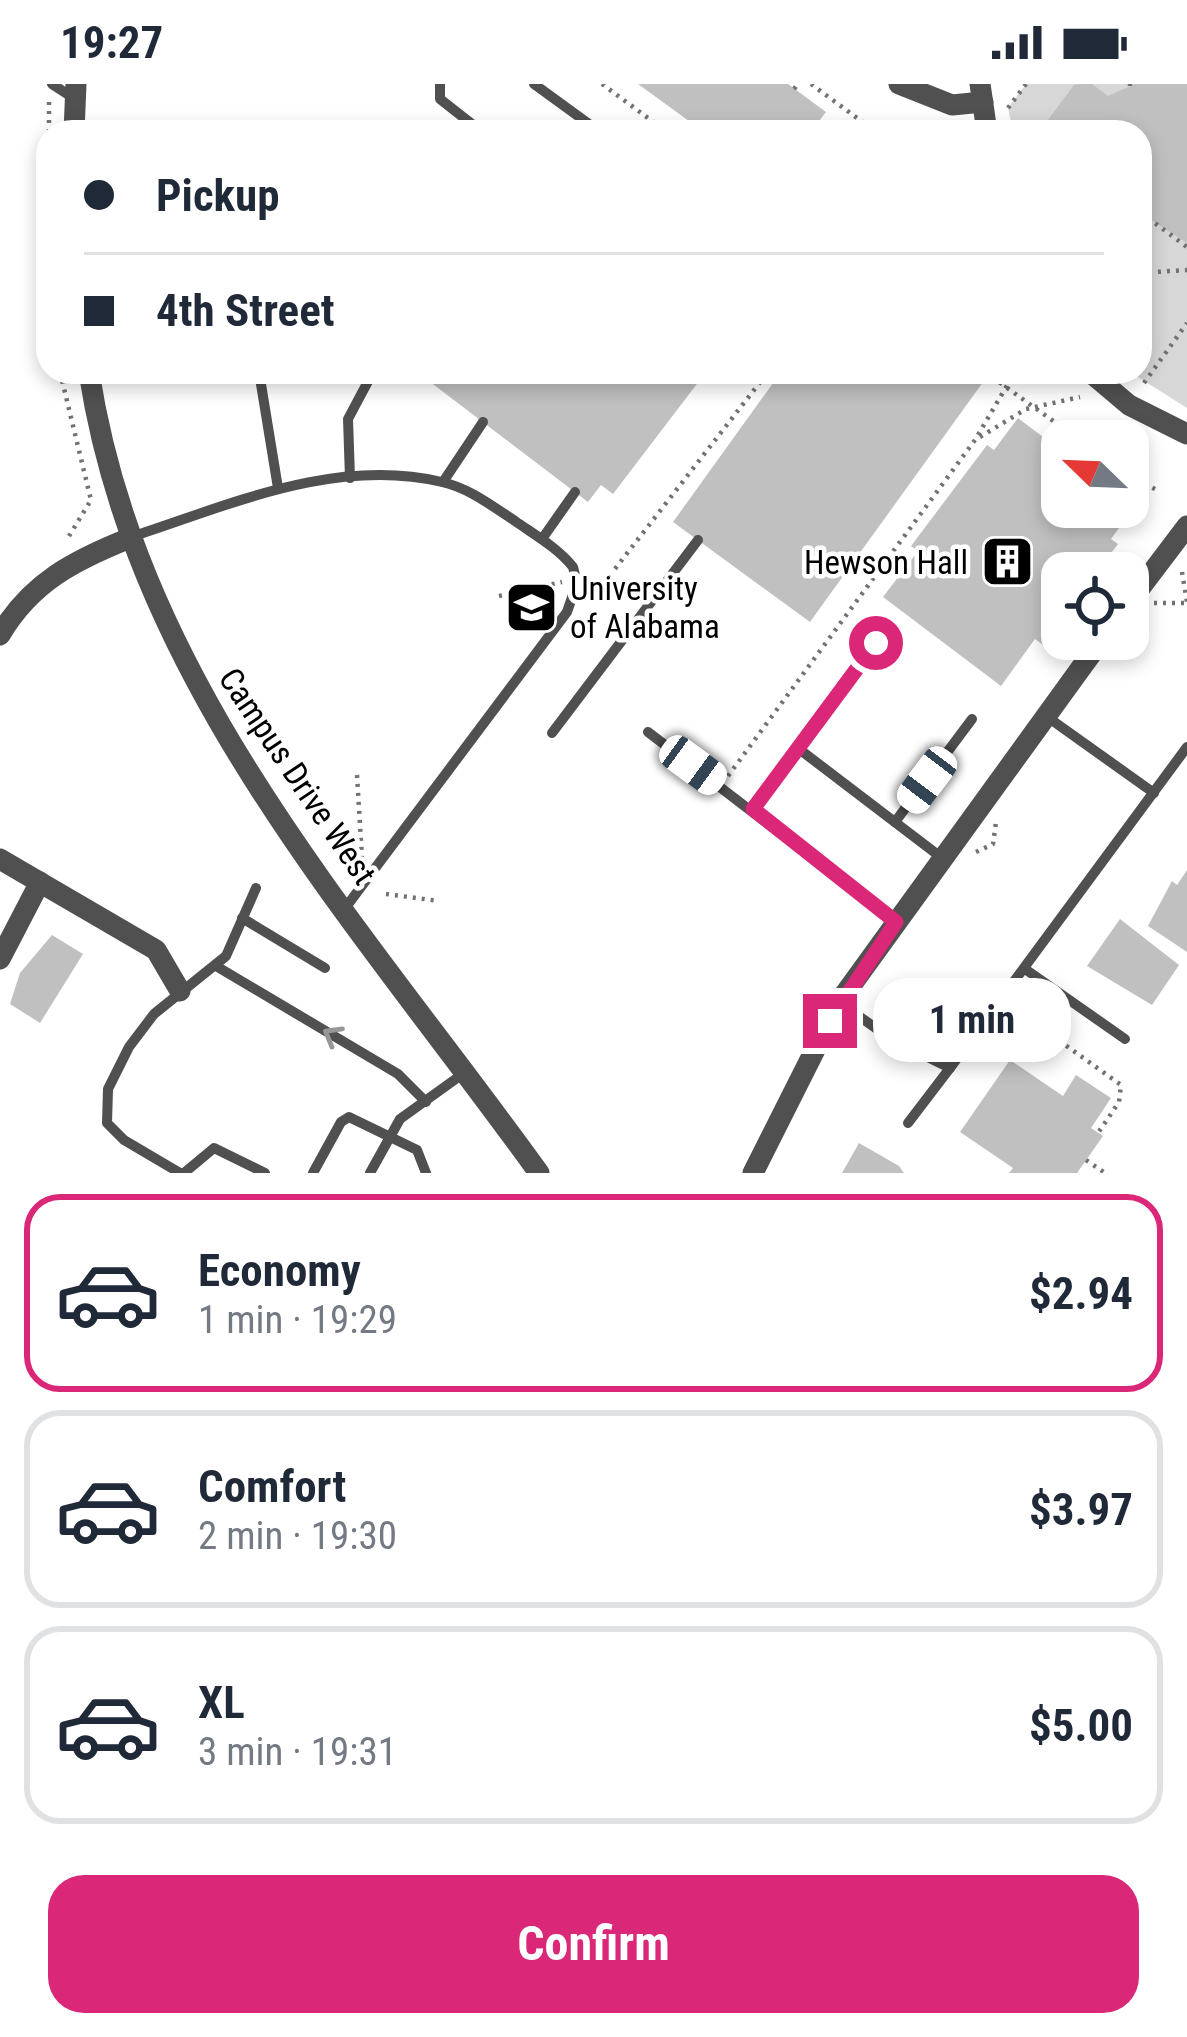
<!DOCTYPE html>
<html lang="en">
<head>
<meta charset="utf-8">
<style>
  :root { --surface:#fff; --page:#f2f2f3; --text:#1f2937; --muted:#747a83; --line:#e0e1e3; --accent:#db2777 }
  body { margin:0; font-family:"Roboto Condensed",sans-serif; background:var(--page); color:var(--text); height:100vh; display:flex; flex-direction:column; font-size:45px; white-space:nowrap }
  * { box-sizing:border-box; margin:0 }
  p { font-size:39px; color:var(--muted) }
  .icon { flex:none; width:66px; height:66px; fill:none; stroke:currentColor; stroke-width:2; stroke-linecap:round; stroke-linejoin:round }
  .map { position:relative; height:1089px; overflow:hidden }
  .drawer { display:flex; flex-direction:column; background:var(--surface); flex:1 }
  .drawer>* { flex:none }
  .banner { position:absolute; left:36px; top:36px; width:1116px; height:264px; border-radius:36px; box-shadow:0 6px 18px #0003; display:grid; align-content:center; height:264px; padding:0 48px; background:var(--surface) }
  .needle { width:78px; rotate:293deg }
  .fabs { position:absolute; left:1041px; top:336px; display:grid; gap:24px }
  .fabs a { display:grid; place-items:center; width:108px; height:108px; border-radius:24px; background:var(--surface); box-shadow:0 6px 18px #0003; font-size:60px }
  .end { position:absolute; width:54px; height:54px; margin:-27px; border:15px solid #db2777; background:#fff; box-shadow:0 0 0 6px #fff }
  .from { border-radius:50% }
  .bubble { position:absolute; height:84px; border-radius:36px; background:var(--surface); box-shadow:0 6px 18px #0003; font-size:39px; font-weight:700; line-height:84px; text-align:center }
  .car { position:absolute; width:36px; height:72px; margin:-36px -18px; border-radius:15px; box-shadow:0 0 9px 3px #0007; background:linear-gradient(#fff 24%,#345 0 40%,#fff 0 76%,#345 0 86%,#fff 0) }
  .banner b { display:flex; align-items:center; gap:42px; height:114px; font-size:45px }
  .banner b+b { border-top:3px solid var(--line) }
  .banner i { width:30px; height:30px; background:var(--text) }
  ul { padding:21px 0 0; list-style:none }
  li { display:flex; align-items:center; gap:36px; height:198px; margin:0 24px 18px; padding:0 24px; border:6px solid var(--line); border-radius:36px }
  li div { flex:1 }
  li b { display:block; font-size:45px }
  li em { font-style:normal; font-weight:700 }
  li.current { border-color:var(--accent) }
  li>.icon { width:108px; height:108px; stroke-width:1.5 }
  .cta { display:flex; gap:24px; margin-top:auto; padding:24px 48px }
  .cta a { flex:1; height:138px; border-radius:36px; background:var(--accent); color:#fff; font-size:48px; font-weight:700; line-height:138px; text-align:center }
  .status { display:flex; justify-content:space-between; align-items:center; height:84px; padding:0 60px; background:var(--surface); direction:ltr }
  .status svg { height:33px; fill:currentColor }
  .map>svg:first-child { display:block }
</style>
</head>
<body>
<div class="status"><b>19:27</b><svg viewBox="0 0 49 12"><path d="M0 12V9h3v3zM5 12V6h3v6zM10 12V3h3v9zM15 12V0h3v12zM26 1h20v11H26zM47 4h2v5h-2z"/></svg></div>
<div class="map">
<svg width="1187" height="1089" viewBox="0 0 1187 1089">
  <rect width="100%" height="100%" fill="#fff"/>
  <!-- green -->
  <polygon fill="#d7d7d7" points="1026,0 1187,0 1187,324 1130,288 1140,288 1140,48 1013,48 1008,24"/>
  <!-- building -->
  <g fill="#c0c0c0">
    <polygon points="638,0 788,0 826,28 819,37 834,48 704,48"/>
    <polygon points="1081,0 1092,0 1108,12 1135,0 1187,0 1187,159 1140,129 1140,48 1046,48 1045,40 1074,1"/>
    <polygon points="417,288 706,288 613,410 601,401 588,418"/>
    <polygon points="781,288 979,288 986,294 810,538 673,438"/>
    <polygon points="1018,334 1055,362 1062,352 1062,423 1128,423 1128,417 1135,422 1111,455 1118,460 1096,489 1062,489 1062,535 1043,561 1035,555 1001,602 883,513 918,467 911,462 987,361 994,366"/>
    <polygon points="1187,786 1187,868 1148,842 1172,797 1177,801"/>
    <polygon points="1120,835 1179,881 1152,921 1087,882"/>
    <polygon points="52,851 83,870 40,939 10,920 20,889"/>
    <polygon points="1010,976 1063,1012 1076,991 1111,1014 1091,1044 1103,1052 1077,1089 1009,1089 1013,1084 960,1048"/>
    <polygon points="859,1059 899,1082 904,1089 842,1089"/>
  </g>
  <g fill="none" stroke-linecap="round" stroke-linejoin="round">
    <!-- path -->
    <g stroke="#727272" stroke-width="4.5" stroke-dasharray="3 6" stroke-linecap="butt">
      <polyline points="602,0 667,48"/>
      <polyline points="811,0 876,48"/>
      <polyline points="1130,0 1130,2"/>
      <polyline points="794,5 798,0"/>
      <polyline points="1008,24 1026,0"/>
      <polyline points="49,48 49,18"/>
      <polyline points="48,106 48,146"/>
      <polyline points="1148,134 1187,163"/>
      <polyline points="1140,141 1150,131"/>
      <polyline points="1140,189 1187,186"/>
      <polyline points="60,288 91,416 66,457"/>
      <polyline points="985,288 1081,357"/>
      <polyline points="1144,299 1187,239"/>
      <polyline points="980,353 1026,325 1080,313"/>
      <polyline points="1100,357 1116,337"/>
      <polyline points="1128,392 1155,405"/>
      <polyline points="1182,488 1187,518"/>
      <polyline points="595,499 604,499 768,288"/>
      <polyline points="499,512 562,498"/>
      <polyline points="1154,519 1187,519"/>
      <polyline points="357,691 362,774"/>
      <polyline points="728,692 975,356 1015,288"/>
      <polyline points="976,768 993,760 996,738"/>
      <polyline points="386,810 439,817"/>
      <polyline points="1015,925 1121,1001 1119,1018 1098,1049"/>
      <polyline points="1086,1076 1105,1089"/>
    </g>
    <!-- lane -->
    <g stroke="#505050" stroke-width="10">
      <polyline points="52,0 75,15"/>
      <polyline points="440,0 440,15 482,48"/>
      <polyline points="534,0 600,48"/>
      <polyline points="259,288 278,404"/>
      <polyline points="350,394 348,335 373,288"/>
      <polyline points="443,398 483,338"/>
      <path d="M134,452C232,420 336,373 442,398C469,404 492,422 515,437C535,451 558,464 573,483L577,499L567,528L346,823"/>
      <polyline points="542,455 575,408"/>
      <polyline points="1046,632 1154,709"/>
      <polyline points="648,648 896,838"/>
      <polyline points="552,649 698,456"/>
      <polyline points="799,665 876,559"/>
      <polyline points="753,725 799,665 942,774"/>
      <polyline points="895,738 972,635"/>
      <polyline points="242,834 325,884"/>
      <polyline points="216,882 398,990 426,1018"/>
      <polyline points="1025,885 1125,955"/>
      <polyline points="839,918 891,955 950,984 1187,663"/>
      <polyline points="908,1039 950,984"/>
      <polyline points="180,1089 124,1056 107,1039 108,1005 129,963 154,930 226,872 256,804"/>
      <polyline points="184,1089 214,1064 265,1089"/>
      <polyline points="313,1089 341,1038 349,1033 417,1066 426,1089"/>
      <polyline points="370,1089 400,1035 464,989"/>
    </g>
    <!-- street -->
    <g stroke="#505050" stroke-width="21">
      <polyline points="899,0 952,21 983,18"/>
      <polyline points="980,0 987,48"/>
      <polyline points="74,48 76,0"/>
      <path d="M89,288C137,602 360,840 539,1089"/>
      <polyline points="1090,288 1129,321 1187,350"/>
      <polyline points="1128,520 1187,442"/>
      <path d="M0,551C31,498 75,476 130,454"/>
      <polyline points="0,775 156,866 180,907"/>
      <polyline points="0,875 40,798"/>
      <polyline points="753,1089 839,918 1102,555"/>
    </g>
  </g>
  <!-- one-way arrows -->
  <defs><path id="oneway-chevron" d="M-2-3.5L2.5 0L-2 3.5" fill="none" stroke-width="1.6" stroke-linecap="round" stroke-linejoin="round" transform="scale(3)"/></defs>
  <use stroke="#969696" href="#oneway-chevron" transform="translate(332 951) rotate(-150)"/>
  <g fill="none" stroke-linecap="round" stroke-linejoin="round">
    <!-- route -->
    <polyline stroke="#db2777" stroke-width="15" points="830,937 896,838 753,725 876,559"/>
  </g>
  <!-- icons -->
  <defs>
    <symbol id="building-square" viewBox="-11 -11 22 22"><rect x="-9" y="-9" width="18" height="18" rx="4" fill="#000" stroke="#fff"/><path d="M-4-6H4V6H1V3H-1V6H-4ZM-2.5-4.3h1.7v1.8h-1.7ZM.8-4.3h1.7v1.8H.8ZM-2.5-1h1.7V.8h-1.7ZM.8-1h1.7V.8H.8Z" fill="#fff"/></symbol>
    <symbol id="university-square" viewBox="-11 -11 22 22"><rect x="-9" y="-9" width="18" height="18" rx="4" fill="#000" stroke="#fff"/><path d="M0-5L7-2L0 1L-7-2ZM-4 1L0 2.5L4 1V4Q0 6-4 4Z" fill="#fff"/></symbol>
  </defs>
  <g fill-rule="evenodd">
    <use href="#building-square" x="978" y="448" width="59" height="59"/>
    <use href="#university-square" x="502" y="494" width="59" height="59"/>
  </g>
  <g text-anchor="middle" stroke-width="9" stroke-linejoin="round" paint-order="stroke">
    <!-- poi labels -->
    <g font-size="33" fill="#000" stroke="#fff" text-anchor="end">
      <text x="968" y="490">Hewson Hall</text>
      <text x="570" y="516" text-anchor="start">University<tspan x="570" dy="38">of Alabama</tspan></text>
    </g>
    <!-- street labels -->
    <g font-size="33" fill="#000" stroke="#fff">
      <text transform="translate(298 692) rotate(56)" y="12">Campus Drive West</text>
    </g>
  </g>
</svg>
<div class="fabs">
<a><svg class="needle" viewBox="-14 -14 28 28"><path d="M0-13l5 13h-10z" fill="#e53935"/><path d="M0 13l5-13h-10z" fill="#747a83"/></svg></a>
<a><svg class="icon" aria-label="locate" viewBox="0 0 24 24"><circle cx="12" cy="12" r="6"/><path d="M12 2v4M12 18v4M2 12h4M18 12h4"/></svg></a>
</div>
<i class="end from" style="left:876px;top:559px"></i>
<i class="end" style="left:830px;top:937px"></i>
<div class="bubble" style="left:873px;top:894px;width:198px">1 min</div>
<i class="car" style="left:693px;top:681px;rotate:126deg"></i>
<i class="car" style="left:927px;top:696px;rotate:217deg"></i>
<div class="banner">
<b><i class="from"></i>Pickup</b>
<b><i></i>4th Street</b>
</div>
</div>
<section class="drawer">
<ul>
<li class="current"><svg class="icon" aria-label="car" viewBox="0 0 24 24"><path d="M5 17H2v-5l4-1 3-4h7l3 4 3 1v5h-3M9 17h6M6 11h13"/><circle cx="7" cy="17" r="2"/><circle cx="17" cy="17" r="2"/></svg><div><b>Economy</b><p>1 min · 19:29</p></div><em>$2.94</em></li>
<li><svg class="icon" aria-label="car" viewBox="0 0 24 24"><path d="M5 17H2v-5l4-1 3-4h7l3 4 3 1v5h-3M9 17h6M6 11h13"/><circle cx="7" cy="17" r="2"/><circle cx="17" cy="17" r="2"/></svg><div><b>Comfort</b><p>2 min · 19:30</p></div><em>$3.97</em></li>
<li><svg class="icon" aria-label="car" viewBox="0 0 24 24"><path d="M5 17H2v-5l4-1 3-4h7l3 4 3 1v5h-3M9 17h6M6 11h13"/><circle cx="7" cy="17" r="2"/><circle cx="17" cy="17" r="2"/></svg><div><b>XL</b><p>3 min · 19:31</p></div><em>$5.00</em></li>
</ul>
<div class="cta"><a>Confirm</a></div>
</section>
</body>
</html>
